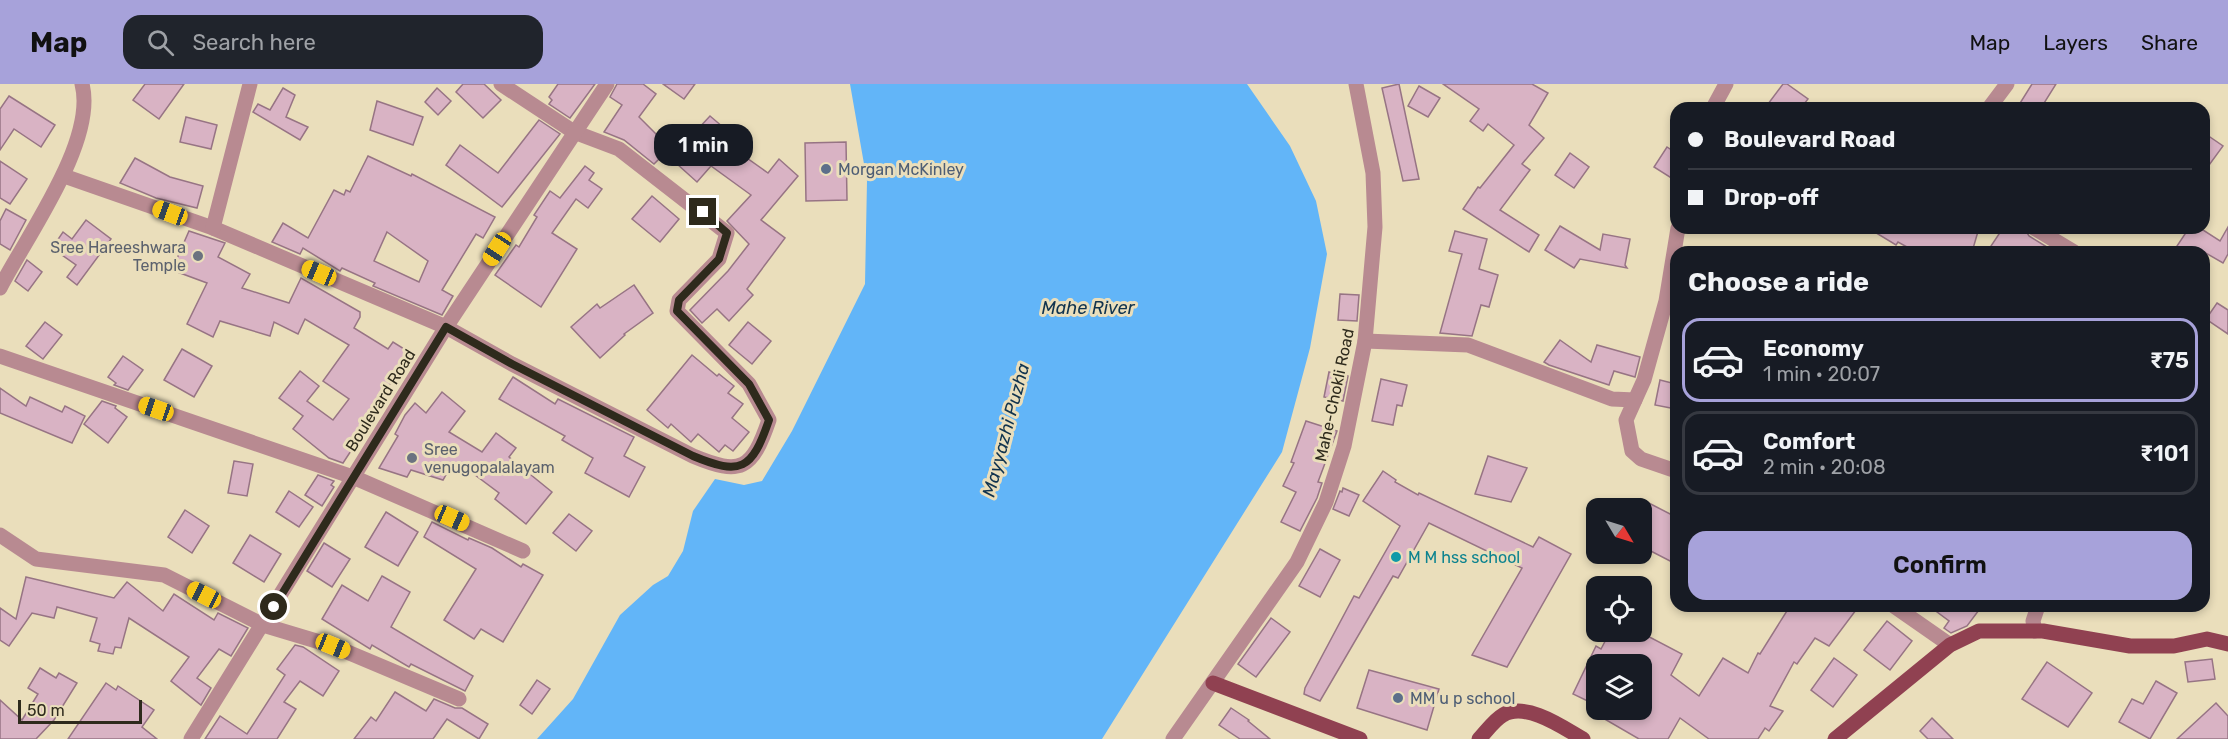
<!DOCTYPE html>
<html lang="en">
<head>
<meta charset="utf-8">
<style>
  :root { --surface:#171b24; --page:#20242c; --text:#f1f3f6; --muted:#9ea1a6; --line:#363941; --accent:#a7a2da }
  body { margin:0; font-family:Rubik,sans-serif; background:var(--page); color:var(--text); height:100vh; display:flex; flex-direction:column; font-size:22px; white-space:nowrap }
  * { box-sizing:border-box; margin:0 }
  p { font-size:20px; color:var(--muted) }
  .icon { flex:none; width:33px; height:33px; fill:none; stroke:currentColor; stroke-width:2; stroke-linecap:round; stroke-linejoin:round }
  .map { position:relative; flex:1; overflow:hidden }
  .side { position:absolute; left:1670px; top:162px; width:540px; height:366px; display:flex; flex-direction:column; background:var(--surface); border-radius:18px; box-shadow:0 3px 9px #0003 }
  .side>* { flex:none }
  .banner { position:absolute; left:1670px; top:18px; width:540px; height:132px; border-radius:18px; box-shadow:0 3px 9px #0003; display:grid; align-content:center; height:132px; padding:0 18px; background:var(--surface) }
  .needle { width:39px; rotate:128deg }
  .tools { position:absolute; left:1586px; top:414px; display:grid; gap:12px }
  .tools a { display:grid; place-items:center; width:66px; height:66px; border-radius:12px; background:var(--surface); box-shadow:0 3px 9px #0003; font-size:30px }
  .scale { position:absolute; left:18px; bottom:15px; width:124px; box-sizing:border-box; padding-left:6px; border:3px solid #2e2a1c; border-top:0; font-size:16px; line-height:21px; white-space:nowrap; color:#2e2a1c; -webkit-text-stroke:4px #eadebb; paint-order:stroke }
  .end { position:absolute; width:27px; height:27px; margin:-14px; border:8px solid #2e2a1c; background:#fff; box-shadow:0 0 0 3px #fff }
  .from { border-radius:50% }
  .bubble { position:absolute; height:42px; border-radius:18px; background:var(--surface); box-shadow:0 3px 9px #0003; font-size:20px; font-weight:600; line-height:42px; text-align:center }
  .car { position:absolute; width:18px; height:36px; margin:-18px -9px; border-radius:8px; box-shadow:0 0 4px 2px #0007; background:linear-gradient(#f5c518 24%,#345 0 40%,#f5c518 0 76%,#345 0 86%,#f5c518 0) }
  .banner b { display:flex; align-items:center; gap:21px; height:57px; font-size:22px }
  .banner b+b { border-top:2px solid var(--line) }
  .banner i { width:15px; height:15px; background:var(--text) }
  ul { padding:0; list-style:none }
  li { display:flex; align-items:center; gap:18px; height:84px; margin:0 12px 9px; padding:0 6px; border:3px solid var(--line); border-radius:18px }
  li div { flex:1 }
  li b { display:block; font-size:22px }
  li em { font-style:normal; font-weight:600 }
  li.selected { border-color:var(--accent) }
  li>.icon { width:54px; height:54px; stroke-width:1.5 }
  h2 { padding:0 18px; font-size:27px; line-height:72px }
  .button { display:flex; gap:12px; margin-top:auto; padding:12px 18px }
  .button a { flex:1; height:69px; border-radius:18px; background:var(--accent); color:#111; font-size:24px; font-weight:600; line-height:69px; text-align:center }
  header { display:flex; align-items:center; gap:36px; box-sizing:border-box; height:84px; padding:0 30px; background:var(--accent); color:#111 }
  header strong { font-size:28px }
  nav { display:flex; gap:33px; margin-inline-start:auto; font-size:21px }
  .search { width:420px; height:54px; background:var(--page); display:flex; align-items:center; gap:15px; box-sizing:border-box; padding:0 21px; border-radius:18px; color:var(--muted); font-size:22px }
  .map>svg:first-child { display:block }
</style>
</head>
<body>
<header>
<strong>Map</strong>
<div class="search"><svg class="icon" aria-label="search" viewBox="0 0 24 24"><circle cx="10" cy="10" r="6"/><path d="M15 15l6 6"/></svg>Search here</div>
<nav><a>Map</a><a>Layers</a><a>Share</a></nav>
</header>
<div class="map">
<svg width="2228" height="655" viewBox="0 0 2228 655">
  <rect width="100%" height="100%" fill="#eadebb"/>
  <!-- water -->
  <polygon fill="#62b5f8" points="850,0 1247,0 1290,62 1316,117 1327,170 1310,264 1282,368 1102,655 537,655 573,615 620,531 653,501 668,492 683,467 693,427 715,395 744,401 762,397 792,347 865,200 867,97"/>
  <!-- building -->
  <g fill="#d9b3c4" stroke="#977484" stroke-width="1.5" fill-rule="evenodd">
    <polygon points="145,0 184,0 159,35 133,16"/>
    <polygon points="463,0 484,0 501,16 483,34 456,8"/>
    <polygon points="558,0 595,0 570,34 549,20 552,16 549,13"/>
    <polygon points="617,0 643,0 656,10 639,33 670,64 654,80 624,56 604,48 622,21 610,13"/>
    <polygon points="663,0 695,0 684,15"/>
    <polygon points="1399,0 1408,43 1419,95 1403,97 1382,4"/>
    <polygon points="1443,0 1532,0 1548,9 1529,41 1544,54 1522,80 1530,86 1500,126 1539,151 1529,168 1463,125 1478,103 1480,104 1514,61 1488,40 1483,47 1470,37 1479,25"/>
    <polygon points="1783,0 1787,0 1808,15 1801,24 1765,24"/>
    <polygon points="2032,0 2056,0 2041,24 2017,24"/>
    <polygon points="1419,2 1440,14 1428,33 1408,22"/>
    <polygon points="283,4 295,11 286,33 308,43 300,56 253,28 258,20 270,26"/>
    <polygon points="437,4 451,17 438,31 425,18"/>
    <polygon points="9,12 55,41 41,63 14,45 0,66 0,25"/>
    <polygon points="377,17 423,33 413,61 370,46"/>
    <polygon points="710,32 730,49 723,57 768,89 779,75 798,92 761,136 785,154 747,205 753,211 729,237 717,225 702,239 690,226 728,187 749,160 727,137 751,111 711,82 697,98 677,80 702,51 697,46"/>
    <polygon points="186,33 217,41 211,65 180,58"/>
    <polygon points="539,36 560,50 502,123 446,81 460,61 498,89"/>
    <polygon points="2210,53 2223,62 2204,88 2204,61"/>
    <polygon points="846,58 847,116 806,117 805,59"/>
    <polygon points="1667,63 1676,69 1676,97 1654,83"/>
    <polygon points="1570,69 1589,83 1574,104 1555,91"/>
    <path d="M368,72L411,92L412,90L495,133L483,154L476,150L442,206L453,212L442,231L373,202L375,199L342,184L340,187L303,164L300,170L272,158L283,139L308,154L334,106L344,111L346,106L350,108ZM387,148L428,177L419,198L374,177Z"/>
    <polygon points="135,74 170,93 203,102 197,124 156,114 120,99"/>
    <polygon points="0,77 27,95 10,120 0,114"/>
    <polygon points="585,82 594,89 589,96 602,105 588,124 576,115 552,149 577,165 541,223 495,191 516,161 519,163 537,133 534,131 550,107 560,114"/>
    <polygon points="652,112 679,135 660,158 632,135"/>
    <polygon points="6,125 26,136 10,166 0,160 0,137"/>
    <polygon points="86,136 111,155 77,201 67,193 76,181 52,164 63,148 72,155"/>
    <polygon points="1560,142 1600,166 1603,150 1630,155 1625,181 1627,184 1580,175 1574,184 1545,166"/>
    <polygon points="2228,143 2228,170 2223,179 2204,168 2173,168 2189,144 2200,144 2220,157"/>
    <polygon points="1868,144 1979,144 1972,168 1916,168 1898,158 1896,161"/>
    <polygon points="2003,144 2024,144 2029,152 2047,163 2044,168 1987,168"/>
    <polygon points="189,147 225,159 218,173 250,190 242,204 289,219 301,194 360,228 360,233 354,244 388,265 393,258 409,268 384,310 387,312 343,379 329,374 293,345 303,332 279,314 300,287 319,302 307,317 333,336 349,315 323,297 349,261 305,235 298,250 274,238 270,252 220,237 213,253 187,240 207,199 172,186"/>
    <polygon points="1455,147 1487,155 1479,185 1498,191 1489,223 1481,221 1472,252 1440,249 1462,170 1449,167"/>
    <polygon points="27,176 42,188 28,207 15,197"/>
    <polygon points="634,201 653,229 624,250 625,251 600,274 571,243 597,220 600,224"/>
    <polygon points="1340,210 1359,211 1357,237 1338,236"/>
    <polygon points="2217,219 2228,226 2228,250 2206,235"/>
    <polygon points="45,238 62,251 43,275 26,262"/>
    <polygon points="748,238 771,257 752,280 729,261"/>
    <polygon points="1560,256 1591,278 1597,261 1640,273 1635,293 1614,287 1609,301 1549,281 1544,278"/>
    <polygon points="182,265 212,282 194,313 164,296"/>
    <polygon points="692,271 717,292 719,290 734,302 728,309 743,320 732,334 749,348 733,367 725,361 719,368 698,350 691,358 671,340 668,344 647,326"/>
    <polygon points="123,272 143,286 128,306 114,301 116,299 108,293"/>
    <polygon points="1329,288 1348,292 1343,317 1324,313"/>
    <polygon points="513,293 555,320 558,315 634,353 624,372 645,383 629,413 585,389 593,374 562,356 565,352 499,315"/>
    <polygon points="1381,295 1407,301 1402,322 1397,321 1393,341 1372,337"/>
    <polygon points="1660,296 1676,300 1676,325 1655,321"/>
    <polygon points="0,304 26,322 30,313 62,328 65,322 85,332 72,359 0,329"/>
    <polygon points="442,308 465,327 449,348 482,368 496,349 516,364 509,373 552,408 526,440 495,415 499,409 463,382 460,387 451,382 443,396 411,386 407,393 379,384 398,352 395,350 405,331 415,319 426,329"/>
    <polygon points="102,317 116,322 115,324 127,333 108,359 84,340"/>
    <polygon points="1306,337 1337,347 1318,398 1322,399 1317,414 1300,447 1281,438 1296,408 1283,402 1294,379 1291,378"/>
    <polygon points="1488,372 1527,384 1511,418 1475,410"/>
    <polygon points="234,377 253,380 247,412 228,409"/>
    <polygon points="1383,387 1396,396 1395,398 1418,411 1419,409 1533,463 1539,453 1571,470 1507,583 1472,571 1522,484 1429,439 1398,494 1393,492 1320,617 1304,610 1305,604 1354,512 1359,514 1400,442 1363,417"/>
    <polygon points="318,391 334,397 331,401 334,403 322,422 305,411"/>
    <polygon points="1343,404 1359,411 1349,432 1333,425 1340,407 1342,408"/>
    <polygon points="289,407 313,423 299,443 276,428"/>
    <polygon points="1641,415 1676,433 1676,471 1672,478 1641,462"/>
    <polygon points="185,426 209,442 192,469 168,453"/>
    <polygon points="386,428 418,448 398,482 365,463"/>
    <polygon points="569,430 592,447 576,467 553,449"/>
    <polygon points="432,438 468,456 469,454 492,464 521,483 523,480 543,491 503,558 481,545 474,555 444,536 476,485 424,453"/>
    <polygon points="250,451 281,470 264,498 233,479"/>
    <polygon points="324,459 350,475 332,503 307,487"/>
    <polygon points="1320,465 1340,476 1320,513 1299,502"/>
    <polygon points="382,492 410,508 391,543 473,592 465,607 411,580 409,583 372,561 370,565 322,535 342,501 368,517"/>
    <polygon points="26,493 114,514 127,498 163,527 174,510 214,536 218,529 248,544 231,572 219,565 197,594 211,604 201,621 171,597 189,573 129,534 121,564 115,563 113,570 98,567 100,560 90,557 97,534 57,523 54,534 32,529 9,562 0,556 0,524 16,535"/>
    <polygon points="1790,522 1859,522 1829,562 1815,554 1797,580 1794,578 1770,622 1783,627 1769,647 1765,644 1758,655 1709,655 1680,634 1668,655 1639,655 1589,626 1641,626 1641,580 1596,580 1596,621 1573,610 1596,562 1601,565 1610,548 1640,548 1682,570 1671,591 1699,612 1723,574 1748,589 1758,569 1760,570"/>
    <polygon points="1929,522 1982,522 1967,542 1951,549 1944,544 1949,537"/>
    <polygon points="1271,534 1290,548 1256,593 1238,580"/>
    <polygon points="1887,537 1912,557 1890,586 1864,566"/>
    <polygon points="295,561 303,563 339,587 323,612 300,597 284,618 296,625 277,655 205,655 220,632 247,650 285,591 277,585"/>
    <polygon points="1834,574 1857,591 1833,623 1811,606"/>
    <polygon points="2212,575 2215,595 2188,598 2185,578"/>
    <polygon points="2047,578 2092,609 2068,643 2022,615"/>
    <polygon points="40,584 56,594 59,589 77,599 54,636 36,655 0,655 0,616 22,636 38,610 28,604"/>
    <polygon points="1369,586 1439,605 1427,646 1357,624"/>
    <polygon points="537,596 550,605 532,630 520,621"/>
    <polygon points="2156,597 2177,609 2150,655 2119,638 2132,615 2143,620"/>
    <polygon points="106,599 116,606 118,602 154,626 142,643 157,655 68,655"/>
    <polygon points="395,608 426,627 434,615 455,624 462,624 488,640 479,655 447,635 433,655 354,655 371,633 376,637"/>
    <polygon points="2216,619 2228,632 2228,655 2177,655"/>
    <polygon points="1231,624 1249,636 1248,637 1270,655 1240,655 1219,641"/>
    <polygon points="1932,634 1953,655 1928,655 1920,647"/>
  </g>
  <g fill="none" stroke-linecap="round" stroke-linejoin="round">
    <!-- minor -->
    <g stroke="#b88a91" stroke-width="15">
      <polyline points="1713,24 1726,0"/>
      <polyline points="1989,24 2007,0"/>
      <path d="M64,92L213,144L446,243L512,280L693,372C741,392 752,386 769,336L749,300L677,227L679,216L719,175L727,149L619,65L574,48L501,0"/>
      <polyline points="213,144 250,0"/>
      <polyline points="2034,144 2074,168"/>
      <path d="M0,204C26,153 97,57 82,0"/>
      <polyline points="1365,257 1468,261 1612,315 1635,316"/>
      <polyline points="0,272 353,393 523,467"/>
      <polyline points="1676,387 1641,375 1632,367 1626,336 1644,296 1666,217 1678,144"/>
      <polyline points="0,451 36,475 164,491 263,541 333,562 459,615"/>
      <polyline points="1894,522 1950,561"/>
      <polyline points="2035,547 2033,537 2038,522"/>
      <polyline points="191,655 446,243 607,0"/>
      <polyline points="1173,655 1297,478 1326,418 1344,362 1365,257 1375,143 1373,89 1356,0"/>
    </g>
    <!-- major -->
    <g stroke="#904151" stroke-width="15">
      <polyline points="1213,599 1360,655"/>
      <path d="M1479,655C1486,648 1494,636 1503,631C1526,617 1564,644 1583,655"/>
      <polyline points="1835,655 1950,561 1979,547 2043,547 2130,562 2174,562 2207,555 2228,560"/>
    </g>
  </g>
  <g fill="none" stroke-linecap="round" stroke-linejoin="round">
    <!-- route -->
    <path stroke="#2e2a1c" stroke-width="8" d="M274,523L446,243L512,280L693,372C741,392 752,386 769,336L749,300L677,227L679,216L719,175L727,149L703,128"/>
  </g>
  <!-- markers -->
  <g fill="#5c6f8a" stroke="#eadebb" stroke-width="2">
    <circle cx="826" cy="85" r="6"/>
    <circle cx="1398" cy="614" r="6"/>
  </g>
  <g fill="#6b7280" stroke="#eadebb" stroke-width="2">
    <circle cx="198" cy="172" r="6"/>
    <circle cx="412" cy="374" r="6"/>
  </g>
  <circle fill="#0f9aa8" stroke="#eadebb" stroke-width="2" cx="1396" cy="473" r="6"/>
  <g text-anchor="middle" stroke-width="6" stroke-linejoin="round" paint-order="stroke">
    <!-- service labels -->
    <g font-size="16" fill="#4e5e75" stroke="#eadebb" text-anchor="start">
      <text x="838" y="91">Morgan McKinley</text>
      <text x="1410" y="620">MM u p school</text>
    </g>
    <!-- worship labels -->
    <g font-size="16" fill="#5b616d" stroke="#eadebb" text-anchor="end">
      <text x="186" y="169">Sree Hareeshwara<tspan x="186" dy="18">Temple</tspan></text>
      <text x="424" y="371" text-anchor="start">Sree<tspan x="424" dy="18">venugopalalayam</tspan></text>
    </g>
    <!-- street labels -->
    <g font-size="16" fill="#2e2a1c" stroke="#eadebb">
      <text transform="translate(1334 311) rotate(-78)" y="6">Mahe-Chokli Road</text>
      <text transform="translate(380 316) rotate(-58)" y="6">Boulevard Road</text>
    </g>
    <!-- culture labels -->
    <g font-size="16" fill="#0d838f" stroke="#eadebb" text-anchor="start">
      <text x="1408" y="479">M M hss school</text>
    </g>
    <!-- water labels -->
    <g font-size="18" font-style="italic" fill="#10334e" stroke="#eadebb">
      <text x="1088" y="230">Mahe River</text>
      <text transform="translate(1006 346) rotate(-75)" y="6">Mayyazhi Puzha</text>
    </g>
  </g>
</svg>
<div class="tools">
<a><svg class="needle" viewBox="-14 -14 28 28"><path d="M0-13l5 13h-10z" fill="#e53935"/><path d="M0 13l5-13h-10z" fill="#9ea1a6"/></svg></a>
<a><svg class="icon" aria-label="locate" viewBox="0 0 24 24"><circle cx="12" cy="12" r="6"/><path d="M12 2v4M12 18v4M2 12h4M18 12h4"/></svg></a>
<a><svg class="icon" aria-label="layers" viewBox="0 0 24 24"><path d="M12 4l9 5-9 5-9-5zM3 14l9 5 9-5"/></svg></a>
</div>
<div class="scale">50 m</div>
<i class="end from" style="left:274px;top:523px"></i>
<i class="end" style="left:703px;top:128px"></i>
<div class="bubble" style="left:654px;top:40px;width:99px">1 min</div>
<i class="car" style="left:170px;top:129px;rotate:290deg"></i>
<i class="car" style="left:497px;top:165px;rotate:213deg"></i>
<i class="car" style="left:319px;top:189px;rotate:293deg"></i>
<i class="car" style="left:156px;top:325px;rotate:289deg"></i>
<i class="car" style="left:452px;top:434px;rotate:114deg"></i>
<i class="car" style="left:204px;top:511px;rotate:297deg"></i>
<i class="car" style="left:333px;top:562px;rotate:112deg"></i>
<div class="banner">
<b><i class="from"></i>Boulevard Road</b>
<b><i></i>Drop-off</b>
</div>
<section class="side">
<h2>Choose a ride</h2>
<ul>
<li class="selected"><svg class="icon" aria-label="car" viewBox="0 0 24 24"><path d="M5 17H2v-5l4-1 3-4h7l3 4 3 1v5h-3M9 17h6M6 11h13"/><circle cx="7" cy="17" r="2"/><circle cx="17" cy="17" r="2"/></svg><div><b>Economy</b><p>1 min · 20:07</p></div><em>₹75</em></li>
<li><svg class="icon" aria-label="car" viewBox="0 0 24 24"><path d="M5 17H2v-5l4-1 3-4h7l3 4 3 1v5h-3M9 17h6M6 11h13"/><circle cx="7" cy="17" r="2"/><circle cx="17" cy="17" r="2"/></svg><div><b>Comfort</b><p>2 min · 20:08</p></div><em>₹101</em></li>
</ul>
<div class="button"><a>Confirm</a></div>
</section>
</div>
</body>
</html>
